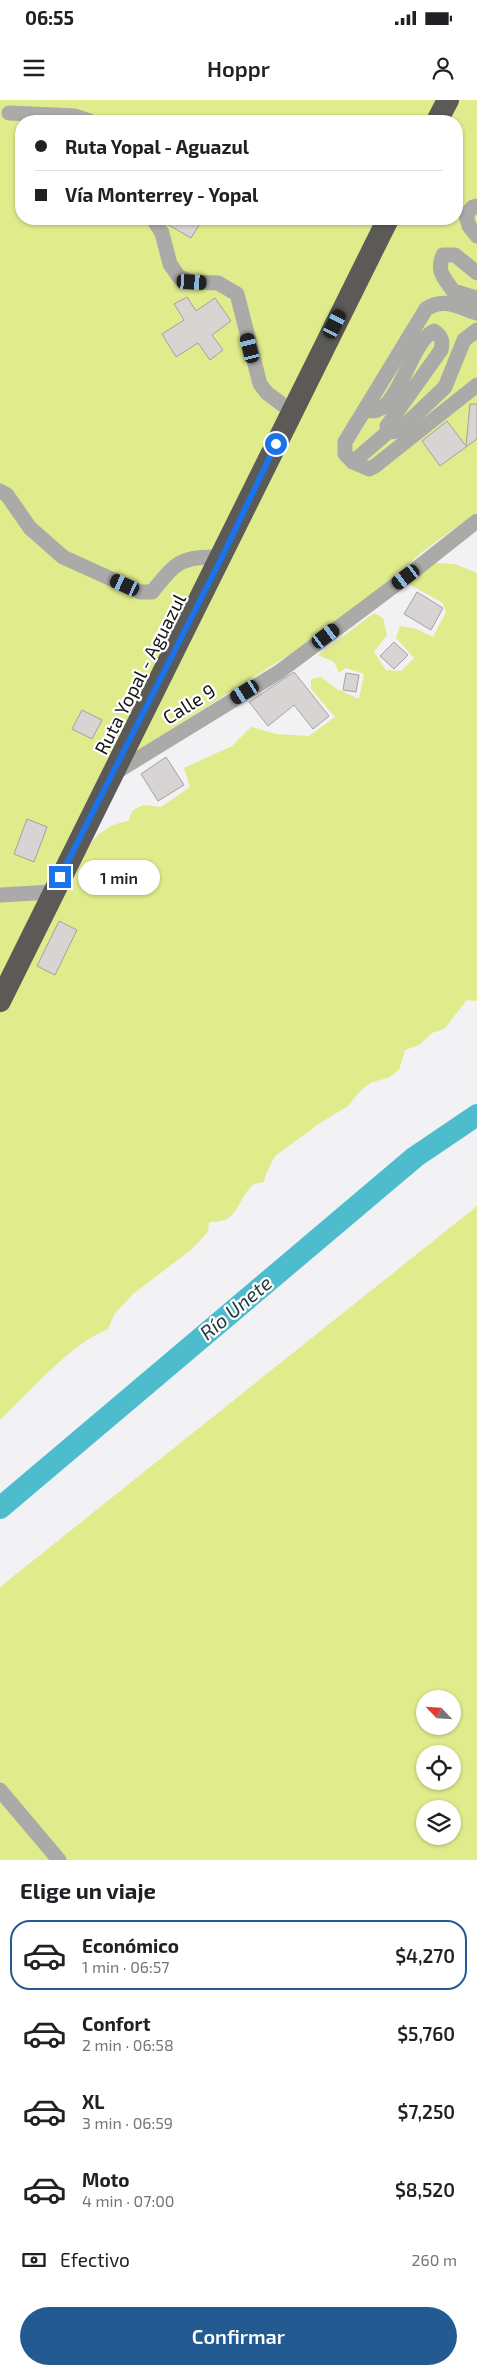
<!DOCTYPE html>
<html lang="es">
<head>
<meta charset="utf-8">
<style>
  :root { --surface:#fff; --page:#f6f6f6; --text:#202124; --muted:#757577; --line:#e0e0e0; --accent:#245a92 }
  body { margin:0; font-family:"Exo 2",sans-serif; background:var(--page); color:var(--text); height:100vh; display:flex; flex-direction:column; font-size:19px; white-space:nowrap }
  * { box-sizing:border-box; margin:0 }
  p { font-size:16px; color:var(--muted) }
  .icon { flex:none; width:28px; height:28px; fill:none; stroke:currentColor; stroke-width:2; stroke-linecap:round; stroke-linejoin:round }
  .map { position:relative; height:1760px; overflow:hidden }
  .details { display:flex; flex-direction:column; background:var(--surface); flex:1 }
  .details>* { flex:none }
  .hud { position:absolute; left:15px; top:15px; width:448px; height:110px; border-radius:20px; box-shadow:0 1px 4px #0004; display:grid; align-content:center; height:110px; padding:0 20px; background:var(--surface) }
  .needle { width:32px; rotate:295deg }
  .fabs { position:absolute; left:416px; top:1590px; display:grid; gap:10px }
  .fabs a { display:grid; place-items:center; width:45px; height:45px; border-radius:50%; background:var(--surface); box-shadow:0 1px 4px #0004; font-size:25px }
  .end { position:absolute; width:22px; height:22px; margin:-11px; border:6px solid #1a73e8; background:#fff; box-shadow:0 0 0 2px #fff }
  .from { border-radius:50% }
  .bubble { position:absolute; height:35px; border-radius:18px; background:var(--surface); box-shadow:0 1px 4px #0004; font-size:16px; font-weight:600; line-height:35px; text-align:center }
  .car { position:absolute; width:15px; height:30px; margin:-15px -8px; border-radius:6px; box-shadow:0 0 4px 1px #0007; background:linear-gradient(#222 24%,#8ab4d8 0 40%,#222 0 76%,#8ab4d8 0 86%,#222 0) }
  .hud b { display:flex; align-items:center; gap:18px; height:48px; font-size:19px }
  .hud b+b { border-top:1px solid var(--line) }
  .hud i { width:12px; height:12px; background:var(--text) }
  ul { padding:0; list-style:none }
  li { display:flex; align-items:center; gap:15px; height:70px; margin:0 10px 8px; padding:0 10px; border:2px solid transparent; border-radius:20px }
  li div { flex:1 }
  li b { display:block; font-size:19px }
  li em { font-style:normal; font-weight:600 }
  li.active { border-color:var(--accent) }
  li>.icon { width:45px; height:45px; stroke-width:1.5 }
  h2 { padding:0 20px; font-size:22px; line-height:60px }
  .pay { display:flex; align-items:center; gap:12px; height:55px; padding:0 20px; font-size:19px }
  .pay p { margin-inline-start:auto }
  .action { display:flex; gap:10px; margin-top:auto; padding:10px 20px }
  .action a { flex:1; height:58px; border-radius:30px; background:var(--accent); color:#fff; font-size:20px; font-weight:600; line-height:58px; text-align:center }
  .status { display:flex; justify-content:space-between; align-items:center; height:35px; padding:0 25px; background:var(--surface); direction:ltr }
  .status svg { height:14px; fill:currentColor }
  header { display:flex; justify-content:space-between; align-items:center; height:65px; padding:0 20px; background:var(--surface); font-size:22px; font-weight:600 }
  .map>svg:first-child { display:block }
</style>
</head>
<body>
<div class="status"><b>06:55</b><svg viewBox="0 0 49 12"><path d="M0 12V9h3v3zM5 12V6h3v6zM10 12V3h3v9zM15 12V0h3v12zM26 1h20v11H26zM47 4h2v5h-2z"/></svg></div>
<header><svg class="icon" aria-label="menu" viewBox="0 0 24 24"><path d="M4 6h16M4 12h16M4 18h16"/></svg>Hoppr<svg class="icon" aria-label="person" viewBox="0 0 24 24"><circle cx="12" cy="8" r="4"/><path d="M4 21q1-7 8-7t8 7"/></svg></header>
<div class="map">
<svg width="477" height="1760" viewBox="0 0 477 1760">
  <rect width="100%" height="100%" fill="#f2f1f4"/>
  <!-- green -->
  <g fill="#e0eb8c" fill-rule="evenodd">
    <path d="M0,0H477V412L422,452L396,476L295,551L105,671L0,883ZM21,21H456V119H21Z"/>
    <path d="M436,463L455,464L477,473V901L467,900L444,929L432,933L419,945L405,950L399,970L388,978L372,982L361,990L348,1006L320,1023L275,1056L266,1074L264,1082C261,1083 255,1083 253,1085C236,1099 240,1124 209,1122L208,1132L192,1149L133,1194L115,1213L108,1229C69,1245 31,1291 0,1320V912L82,755C97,735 103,726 128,721L133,710L143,705L161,707L190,687L184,668L232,646L251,627L276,634L309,636L335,617L311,589V579L321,577L337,589L359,599L364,574L346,568L339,573L334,562L318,555L374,513L383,518L387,535L374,552L386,570L401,571L414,558L396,538L400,526L417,529L433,537L446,512L443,503L407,483Z"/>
    <path d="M477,1106V1760H0V1487ZM425,1599H452V1626H425ZM425,1654H452V1681H425ZM425,1709H452V1736H425Z"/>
  </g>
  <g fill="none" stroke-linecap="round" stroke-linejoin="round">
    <!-- river -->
    <polyline stroke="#4dbccc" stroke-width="22" points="0,1408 415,1057 477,1015"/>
  </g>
  <!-- building -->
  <g fill="#d8d4d3" stroke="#a4a1a0">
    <polygon points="164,119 203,119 191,138 167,124"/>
    <polygon points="187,197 196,211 215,198 231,221 212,235 223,250 210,260 198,243 176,257 162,234 184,220 174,204"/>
    <polygon points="470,304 477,304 477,339 440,366 422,341 447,321 466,346"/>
    <polygon points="417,492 443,508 431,530 404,514"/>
    <polygon points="394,542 408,555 394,569 380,556"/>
    <polygon points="294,572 329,616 313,629 294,605 268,626 249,602"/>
    <polygon points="346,573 359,575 356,592 343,590"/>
    <polygon points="82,610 102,620 92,639 72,629"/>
    <polygon points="166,657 184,685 158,701 141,674"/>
    <polygon points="27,719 47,727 34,762 14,754"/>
    <polygon points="59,821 77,830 55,875 37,866"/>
  </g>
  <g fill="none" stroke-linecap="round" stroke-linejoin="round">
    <!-- minor -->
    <g stroke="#aaaaa8" stroke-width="15">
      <polyline points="9,13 75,16 90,21"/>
      <polyline points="477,106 473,107 466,115 469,126 477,136"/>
      <polyline points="153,119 162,133 170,164 179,177 192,182 218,183 237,194 260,284 267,293 291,311"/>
      <path d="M477,173L455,155H443C436,172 444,177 453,191L477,198"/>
      <path d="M477,213C458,207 444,197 426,209L345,342V354L353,362L369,369L375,366L477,285"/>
      <path d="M365,309C397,324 408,243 434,231C442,236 443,241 441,250L387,326L388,332L399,331L445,287L464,240L477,230"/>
      <polyline points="353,362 388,332"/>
      <path d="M0,391L7,395L30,428L63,457L140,492H152C178,460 180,457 222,457"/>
      <polyline points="113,674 279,572 406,477 477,421"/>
      <polyline points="0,795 52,792"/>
      <polyline points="0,1690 59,1760"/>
    </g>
    <!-- highway -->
    <g stroke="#5b5a57" stroke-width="22">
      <polyline points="437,21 448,0"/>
      <polyline points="0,901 388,119"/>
    </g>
  </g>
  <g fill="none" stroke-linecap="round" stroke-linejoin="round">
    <!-- route -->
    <polyline stroke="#1a73e8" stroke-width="6" points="60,777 222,457 276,344"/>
  </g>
  <g text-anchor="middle" stroke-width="4.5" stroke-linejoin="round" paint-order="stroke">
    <!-- street labels -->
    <g font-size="19" fill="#161516" stroke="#fff">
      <text transform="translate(140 574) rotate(-63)" y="7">Ruta Yopal - Aguazul</text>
      <text transform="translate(189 604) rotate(-32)" y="7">Calle 9</text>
    </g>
    <!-- water labels -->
    <g font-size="20" font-style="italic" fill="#233c40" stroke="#fff">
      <text transform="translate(236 1208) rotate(-40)" y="7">Río Unete</text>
    </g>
  </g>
</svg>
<div class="fabs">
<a><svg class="needle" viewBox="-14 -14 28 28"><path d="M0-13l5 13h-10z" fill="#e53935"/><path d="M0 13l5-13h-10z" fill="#757577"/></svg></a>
<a><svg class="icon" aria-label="locate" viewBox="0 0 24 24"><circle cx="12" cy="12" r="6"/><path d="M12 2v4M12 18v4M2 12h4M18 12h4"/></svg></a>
<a><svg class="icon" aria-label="layers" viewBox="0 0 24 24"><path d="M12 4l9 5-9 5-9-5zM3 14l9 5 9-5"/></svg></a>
</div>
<i class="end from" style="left:276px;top:344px"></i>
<i class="end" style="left:60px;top:777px"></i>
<div class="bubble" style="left:78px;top:760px;width:82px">1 min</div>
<i class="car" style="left:192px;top:182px;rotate:93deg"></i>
<i class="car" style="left:335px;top:224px;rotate:27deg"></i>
<i class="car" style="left:250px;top:248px;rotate:346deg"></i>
<i class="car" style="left:406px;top:477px;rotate:233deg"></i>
<i class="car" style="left:125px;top:485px;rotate:295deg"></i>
<i class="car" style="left:326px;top:536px;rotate:53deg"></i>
<i class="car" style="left:245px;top:592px;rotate:238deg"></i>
<div class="hud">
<b><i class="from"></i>Ruta Yopal - Aguazul</b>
<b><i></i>Vía Monterrey - Yopal</b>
</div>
</div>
<section class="details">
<h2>Elige un viaje</h2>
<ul>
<li class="active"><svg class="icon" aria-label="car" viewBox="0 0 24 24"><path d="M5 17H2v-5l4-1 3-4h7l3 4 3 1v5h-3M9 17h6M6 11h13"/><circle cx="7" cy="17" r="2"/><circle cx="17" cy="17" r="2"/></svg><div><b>Económico</b><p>1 min · 06:57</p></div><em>$4,270</em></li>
<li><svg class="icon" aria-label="car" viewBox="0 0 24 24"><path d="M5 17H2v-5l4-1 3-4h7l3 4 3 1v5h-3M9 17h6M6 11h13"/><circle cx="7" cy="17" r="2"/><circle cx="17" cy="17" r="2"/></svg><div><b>Confort</b><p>2 min · 06:58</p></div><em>$5,760</em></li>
<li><svg class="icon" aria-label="car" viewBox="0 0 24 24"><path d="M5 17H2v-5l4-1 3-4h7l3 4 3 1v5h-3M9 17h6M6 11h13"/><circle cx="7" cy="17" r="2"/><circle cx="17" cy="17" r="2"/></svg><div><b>XL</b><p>3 min · 06:59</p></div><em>$7,250</em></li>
<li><svg class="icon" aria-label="car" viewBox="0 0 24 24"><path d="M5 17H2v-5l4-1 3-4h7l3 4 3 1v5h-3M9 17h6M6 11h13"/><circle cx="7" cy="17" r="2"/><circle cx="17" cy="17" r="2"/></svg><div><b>Moto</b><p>4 min · 07:00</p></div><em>$8,520</em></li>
</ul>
<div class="pay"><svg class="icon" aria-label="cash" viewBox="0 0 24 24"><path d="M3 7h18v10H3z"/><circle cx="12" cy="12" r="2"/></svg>Efectivo<p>260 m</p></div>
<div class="action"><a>Confirmar</a></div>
</section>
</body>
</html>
